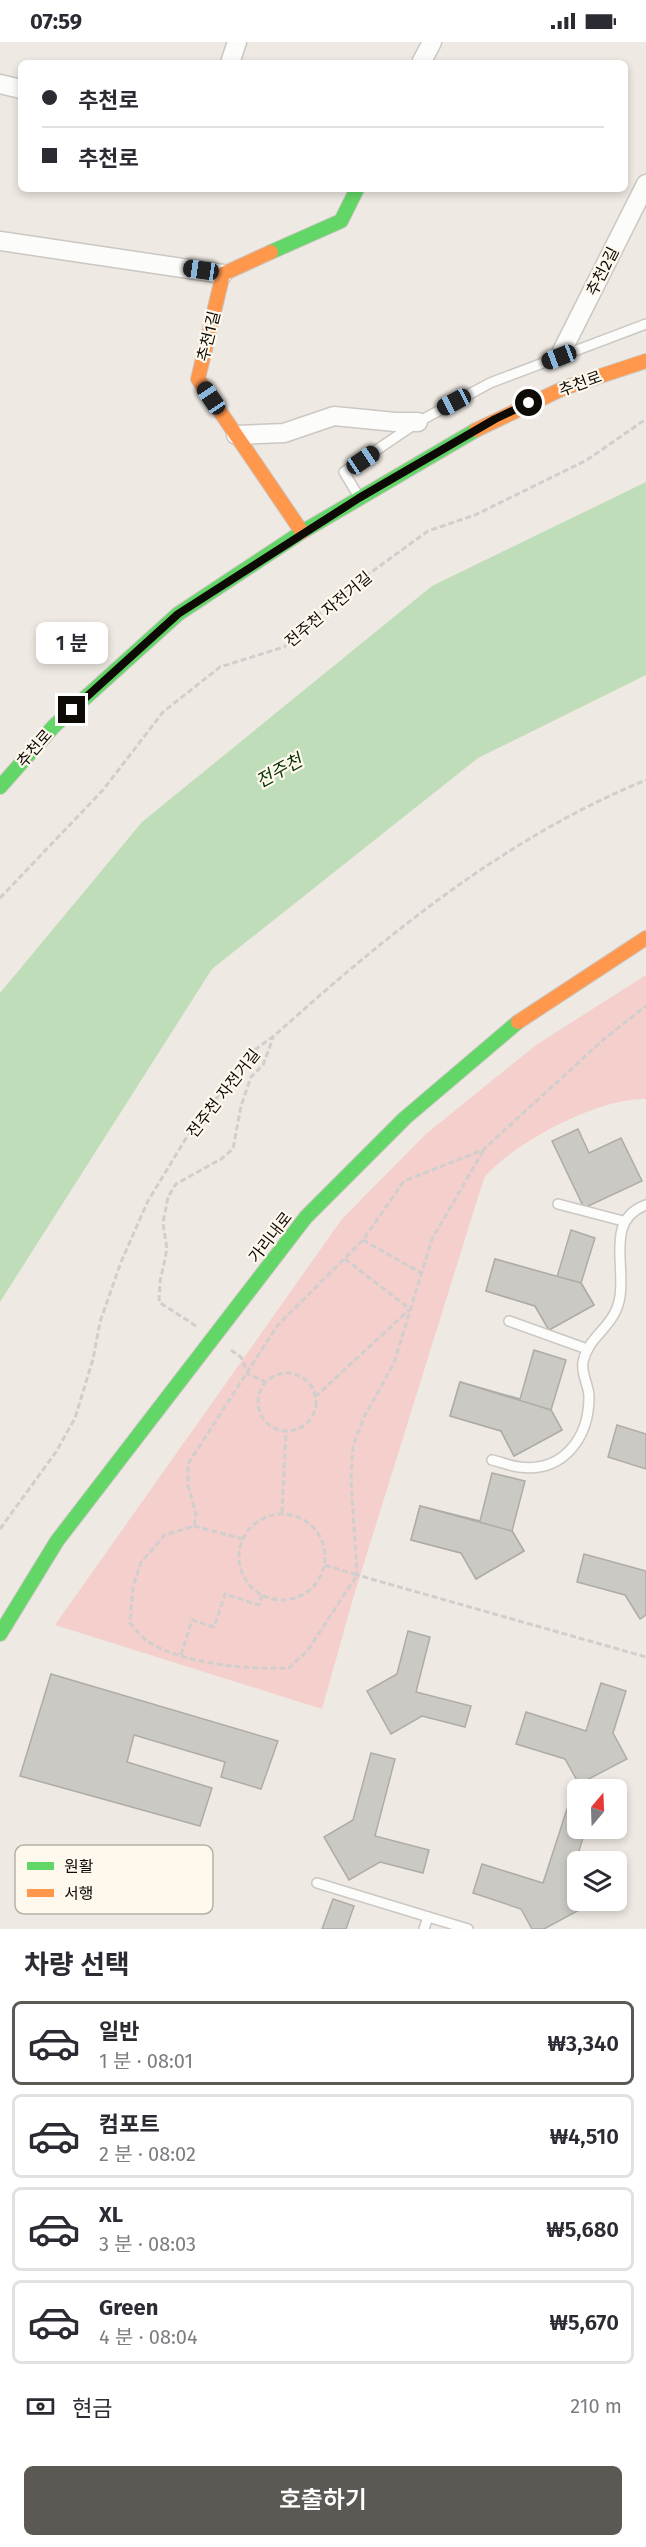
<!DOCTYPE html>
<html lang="ko">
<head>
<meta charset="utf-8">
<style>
  :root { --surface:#fff; --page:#f2f2f3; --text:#2b2b33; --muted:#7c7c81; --line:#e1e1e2; --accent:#5c5954 }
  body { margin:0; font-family:"Fira Sans","Noto Sans KR",sans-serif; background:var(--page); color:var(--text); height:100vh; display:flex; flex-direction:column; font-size:22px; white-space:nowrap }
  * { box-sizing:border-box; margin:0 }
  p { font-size:20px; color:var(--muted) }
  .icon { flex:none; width:33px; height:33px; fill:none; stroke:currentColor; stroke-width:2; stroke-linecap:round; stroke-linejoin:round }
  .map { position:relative; height:1887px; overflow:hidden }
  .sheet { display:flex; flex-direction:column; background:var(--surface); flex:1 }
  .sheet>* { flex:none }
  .guide { position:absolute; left:18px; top:18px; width:610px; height:132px; border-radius:9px; box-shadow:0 3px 9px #0003; display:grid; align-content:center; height:132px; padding:0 24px; background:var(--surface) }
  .needle { width:39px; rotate:19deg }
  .controls { position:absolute; left:567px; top:1737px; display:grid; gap:12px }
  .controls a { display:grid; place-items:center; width:60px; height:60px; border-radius:9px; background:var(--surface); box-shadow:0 3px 9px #0003; font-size:30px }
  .end { position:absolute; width:27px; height:27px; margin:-14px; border:8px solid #0e0b07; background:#fff; box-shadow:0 0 0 3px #fff }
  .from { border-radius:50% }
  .bubble { position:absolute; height:42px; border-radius:9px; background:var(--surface); box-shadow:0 3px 9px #0003; font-size:20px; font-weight:600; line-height:42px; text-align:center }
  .car { position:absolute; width:18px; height:36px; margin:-18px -9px; border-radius:8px; box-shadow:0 0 4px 2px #0007; background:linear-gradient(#222 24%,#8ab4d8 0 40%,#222 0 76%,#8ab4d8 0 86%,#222 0) }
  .guide b { display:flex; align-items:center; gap:21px; height:57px; font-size:22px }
  .guide b+b { border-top:2px solid var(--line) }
  .guide i { width:15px; height:15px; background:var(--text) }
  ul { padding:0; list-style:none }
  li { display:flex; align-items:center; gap:18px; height:84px; margin:0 12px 9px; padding:0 12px; border:3px solid var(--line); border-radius:9px }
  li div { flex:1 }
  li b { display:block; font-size:22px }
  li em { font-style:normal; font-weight:600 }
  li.on { border-color:var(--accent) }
  li>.icon { width:54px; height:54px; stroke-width:1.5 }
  h2 { padding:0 24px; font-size:27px; line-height:72px }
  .pay { display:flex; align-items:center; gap:15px; height:66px; padding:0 24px; font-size:22px }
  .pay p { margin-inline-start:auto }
  .action { display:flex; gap:12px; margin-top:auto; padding:12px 24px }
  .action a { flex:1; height:69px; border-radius:9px; background:var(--accent); color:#fff; font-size:24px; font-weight:600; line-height:69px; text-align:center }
  .status { display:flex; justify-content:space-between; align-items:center; height:42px; padding:0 30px; background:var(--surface); direction:ltr }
  .status svg { height:16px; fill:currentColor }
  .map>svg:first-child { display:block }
</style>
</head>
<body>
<div class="status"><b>07:59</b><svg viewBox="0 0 49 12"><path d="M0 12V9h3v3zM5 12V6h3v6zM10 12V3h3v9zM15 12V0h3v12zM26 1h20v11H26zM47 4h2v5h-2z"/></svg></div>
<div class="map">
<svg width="646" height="1887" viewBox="0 0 646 1887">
  <rect width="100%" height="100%" fill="#eee9e2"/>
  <!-- green -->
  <path fill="#f4cfcc" d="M646,933V1057C600,1055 512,1101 484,1136L354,1553L322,1667L55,1583L342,1177L426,1092L536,1003Z"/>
  <!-- water -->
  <polygon fill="#c0ddb9" points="646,440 646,633 478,716 212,927 0,1260 0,951 142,780 432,544"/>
  <!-- building -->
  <g fill="#cbc9c3" stroke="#afaca7" stroke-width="1.5">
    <polygon points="578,1087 589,1111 621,1096 642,1139 584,1166 552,1099"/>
    <polygon points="571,1188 595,1196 581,1241 594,1263 549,1288 535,1264 486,1249 495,1217 557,1235"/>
    <polygon points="495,1217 581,1241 594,1263 549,1288 535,1264 486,1249"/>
    <polygon points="534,1308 566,1318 551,1368 562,1388 514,1414 501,1389 450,1374 460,1340 520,1357"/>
    <polygon points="460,1340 551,1368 562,1388 514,1414 501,1389 450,1374"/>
    <polygon points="617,1383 646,1392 646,1427 608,1415"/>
    <polygon points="492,1431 525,1439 512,1489 524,1509 476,1537 461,1511 411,1498 420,1464 480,1479"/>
    <polygon points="420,1464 512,1489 524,1509 476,1537 461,1511 411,1498"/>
    <polygon points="584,1512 646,1529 646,1573 640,1577 625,1553 577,1540"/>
    <polygon points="408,1589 430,1595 416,1650 471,1664 465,1685 422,1674 391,1692 367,1649 397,1632"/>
    <polygon points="51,1632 278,1699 261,1747 221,1735 225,1720 134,1693 127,1720 212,1746 200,1784 20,1734"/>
    <polygon points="601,1641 626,1649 613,1691 627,1717 579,1742 565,1717 516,1702 526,1670 586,1689"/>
    <polygon points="371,1711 395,1717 375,1794 429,1808 423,1831 380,1820 349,1838 324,1795 353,1778"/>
    <polygon points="568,1764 578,1767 578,1786 586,1786 569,1841 583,1866 544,1887 532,1887 521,1867 473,1851 482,1822 543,1841"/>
    <polygon points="333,1857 354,1864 346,1887 322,1887"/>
  </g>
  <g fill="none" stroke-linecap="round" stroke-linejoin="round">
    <defs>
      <g id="lane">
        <polyline points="359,455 344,430 418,380 490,341 646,282"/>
        <polyline points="558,1162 623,1179"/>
        <polyline points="509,1279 587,1307"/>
        <path d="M492,1418C501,1420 510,1424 519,1425C563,1431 589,1396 589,1355C589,1343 581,1333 583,1320C588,1293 616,1285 620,1254C625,1221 606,1177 646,1163"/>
        <polyline points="317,1841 468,1887"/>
        <polyline points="424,1887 428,1875"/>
      </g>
      <g id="street">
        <polyline points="230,21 237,0"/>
        <polyline points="421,21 432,0"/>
        <polyline points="0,42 21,47"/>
        <polyline points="0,199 223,232"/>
        <polyline points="559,315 646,142"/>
        <polyline points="236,393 284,391 334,374 395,380 418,380"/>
      </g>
      <g id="fast">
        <polyline points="271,210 341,179 357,147"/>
        <polyline points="0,745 54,684 178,572 302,490 476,388"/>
        <polyline points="0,1592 57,1499 306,1175 405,1076 518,980"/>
      </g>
      <g id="slow">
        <polyline points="271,210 223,232 198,337 302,490"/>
        <polyline points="476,388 564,346 646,319"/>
        <polyline points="518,980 646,896"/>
      </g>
    </defs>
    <!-- lane casing -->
    <use href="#lane" stroke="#cbc7c2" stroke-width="12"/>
    <!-- street casing -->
    <use href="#street" stroke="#cbc7c2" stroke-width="21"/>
    <!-- fast casing -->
    <use href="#fast" stroke="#cbc7c2" stroke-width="16"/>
    <!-- slow casing -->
    <use href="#slow" stroke="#cbc7c2" stroke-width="16"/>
    <!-- path -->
    <g stroke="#d0cfcd" stroke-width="3" stroke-dasharray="6 3" stroke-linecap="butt">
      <polyline points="0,856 103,748 163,670 220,625 284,605 341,552 428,489 475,473 587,418 646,377"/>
      <polyline points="483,1109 432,1197 394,1321 364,1375 353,1404 351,1438 357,1533 646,1615"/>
      <polyline points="363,1198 421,1231"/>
      <polyline points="345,1217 410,1267"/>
      <polyline points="196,1284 159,1260 160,1240 167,1207 163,1181 168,1155 176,1142 221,1117 233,1107 241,1064 251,1035 263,1023 273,996"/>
      <polyline points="231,1308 241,1315 248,1332 266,1340"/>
      <circle cx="287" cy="1360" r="29"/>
      <polyline points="315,1355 409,1268"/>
      <polyline points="282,1471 286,1389"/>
      <circle cx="282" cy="1515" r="43"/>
      <polyline points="194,1484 243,1497"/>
      <path d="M0,1487L56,1410L75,1376L93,1317L100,1280L121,1220L148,1159L188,1093L253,1009L274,994C385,894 506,795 646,738"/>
      <path d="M325,1523L357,1533L308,1608L289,1626C249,1628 186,1622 150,1601C143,1597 136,1588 130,1581L133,1545L141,1520L165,1493L194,1484L196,1472L188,1443V1422L277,1284L363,1198L404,1139L483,1108L604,997L646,964"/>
      <polyline points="181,1613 192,1578 214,1585 225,1552 259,1563 262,1553"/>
    </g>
    <!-- lane -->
    <use href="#lane" stroke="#fcfcfb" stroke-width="9"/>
    <!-- street -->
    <use href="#street" stroke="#fcfcfb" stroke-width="18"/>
    <!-- fast -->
    <use href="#fast" stroke="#63d668" stroke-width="14"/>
    <!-- slow -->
    <use href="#slow" stroke="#ff974d" stroke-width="14"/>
  </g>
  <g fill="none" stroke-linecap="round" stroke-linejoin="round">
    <!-- route -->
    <polyline stroke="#0e0b07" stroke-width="8" points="72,668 178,572 359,456 495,377 529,361"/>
  </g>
  <g text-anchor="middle" stroke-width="4.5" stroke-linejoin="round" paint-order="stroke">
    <!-- street labels -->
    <g font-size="16" fill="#0e0b07" stroke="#fff8ed">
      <text transform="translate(602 229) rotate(-63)" y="6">추천2길</text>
      <text transform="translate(208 294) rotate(-76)" y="6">추천1길</text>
      <text transform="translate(580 341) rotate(-20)" y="6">추천로</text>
      <text transform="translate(328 567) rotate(-40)" y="6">전주천 자전거길</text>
      <text transform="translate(34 706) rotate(-49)" y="6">추천로</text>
      <text transform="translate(223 1051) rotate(-52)" y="6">전주천 자전거길</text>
      <text transform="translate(270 1195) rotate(-52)" y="6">가리내로</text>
    </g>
    <!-- water labels -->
    <g font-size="18" font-style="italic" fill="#063304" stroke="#fff8ed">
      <text transform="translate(279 729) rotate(-29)" y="6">전주천</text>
    </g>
  </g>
  <!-- legend -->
  <rect x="15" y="1803" width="198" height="69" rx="9" fill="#fff8ed" stroke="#b7b1a8" stroke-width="1.5"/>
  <rect x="27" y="1820" width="27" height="8" fill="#63d668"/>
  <rect x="27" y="1847" width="27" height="8" fill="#ff974d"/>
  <g font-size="16" fill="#0e0b07">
    <text x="64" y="1830">원활</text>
    <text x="64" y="1857">서행</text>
  </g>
</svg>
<div class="controls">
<a><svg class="needle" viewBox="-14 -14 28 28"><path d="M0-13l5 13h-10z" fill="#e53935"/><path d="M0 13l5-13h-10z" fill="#7c7c81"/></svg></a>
<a><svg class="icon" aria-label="layers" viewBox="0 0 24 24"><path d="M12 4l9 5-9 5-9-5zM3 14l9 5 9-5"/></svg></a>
</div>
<i class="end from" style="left:529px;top:361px"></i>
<i class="end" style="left:72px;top:668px"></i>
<div class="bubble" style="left:36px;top:580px;width:72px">1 분</div>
<i class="car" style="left:201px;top:228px;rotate:278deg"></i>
<i class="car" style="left:559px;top:315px;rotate:249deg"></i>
<i class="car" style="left:211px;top:356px;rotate:326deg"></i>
<i class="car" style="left:454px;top:360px;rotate:242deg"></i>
<i class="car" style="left:363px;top:418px;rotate:56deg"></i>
<div class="guide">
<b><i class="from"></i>추천로</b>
<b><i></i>추천로</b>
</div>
</div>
<section class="sheet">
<h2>차량 선택</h2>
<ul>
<li class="on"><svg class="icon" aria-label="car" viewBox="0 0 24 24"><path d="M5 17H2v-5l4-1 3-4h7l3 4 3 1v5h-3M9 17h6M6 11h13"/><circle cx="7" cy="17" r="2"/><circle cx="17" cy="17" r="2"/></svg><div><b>일반</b><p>1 분 · 08:01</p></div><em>₩3,340</em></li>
<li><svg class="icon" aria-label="car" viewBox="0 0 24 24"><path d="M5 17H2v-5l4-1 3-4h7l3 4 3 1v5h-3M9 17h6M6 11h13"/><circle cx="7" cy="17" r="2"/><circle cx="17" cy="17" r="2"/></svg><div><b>컴포트</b><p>2 분 · 08:02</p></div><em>₩4,510</em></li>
<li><svg class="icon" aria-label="car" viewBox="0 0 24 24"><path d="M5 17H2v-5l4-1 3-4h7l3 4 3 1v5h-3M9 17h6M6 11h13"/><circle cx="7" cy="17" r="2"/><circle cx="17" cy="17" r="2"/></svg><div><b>XL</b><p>3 분 · 08:03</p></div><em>₩5,680</em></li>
<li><svg class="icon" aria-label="car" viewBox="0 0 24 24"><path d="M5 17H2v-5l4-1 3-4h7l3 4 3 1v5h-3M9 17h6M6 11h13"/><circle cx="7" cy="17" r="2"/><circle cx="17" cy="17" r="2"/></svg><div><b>Green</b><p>4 분 · 08:04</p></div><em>₩5,670</em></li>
</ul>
<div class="pay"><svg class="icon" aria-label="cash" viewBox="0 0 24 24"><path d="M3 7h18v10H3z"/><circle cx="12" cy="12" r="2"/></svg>현금<p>210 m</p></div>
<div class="action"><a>호출하기</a></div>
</section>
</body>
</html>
